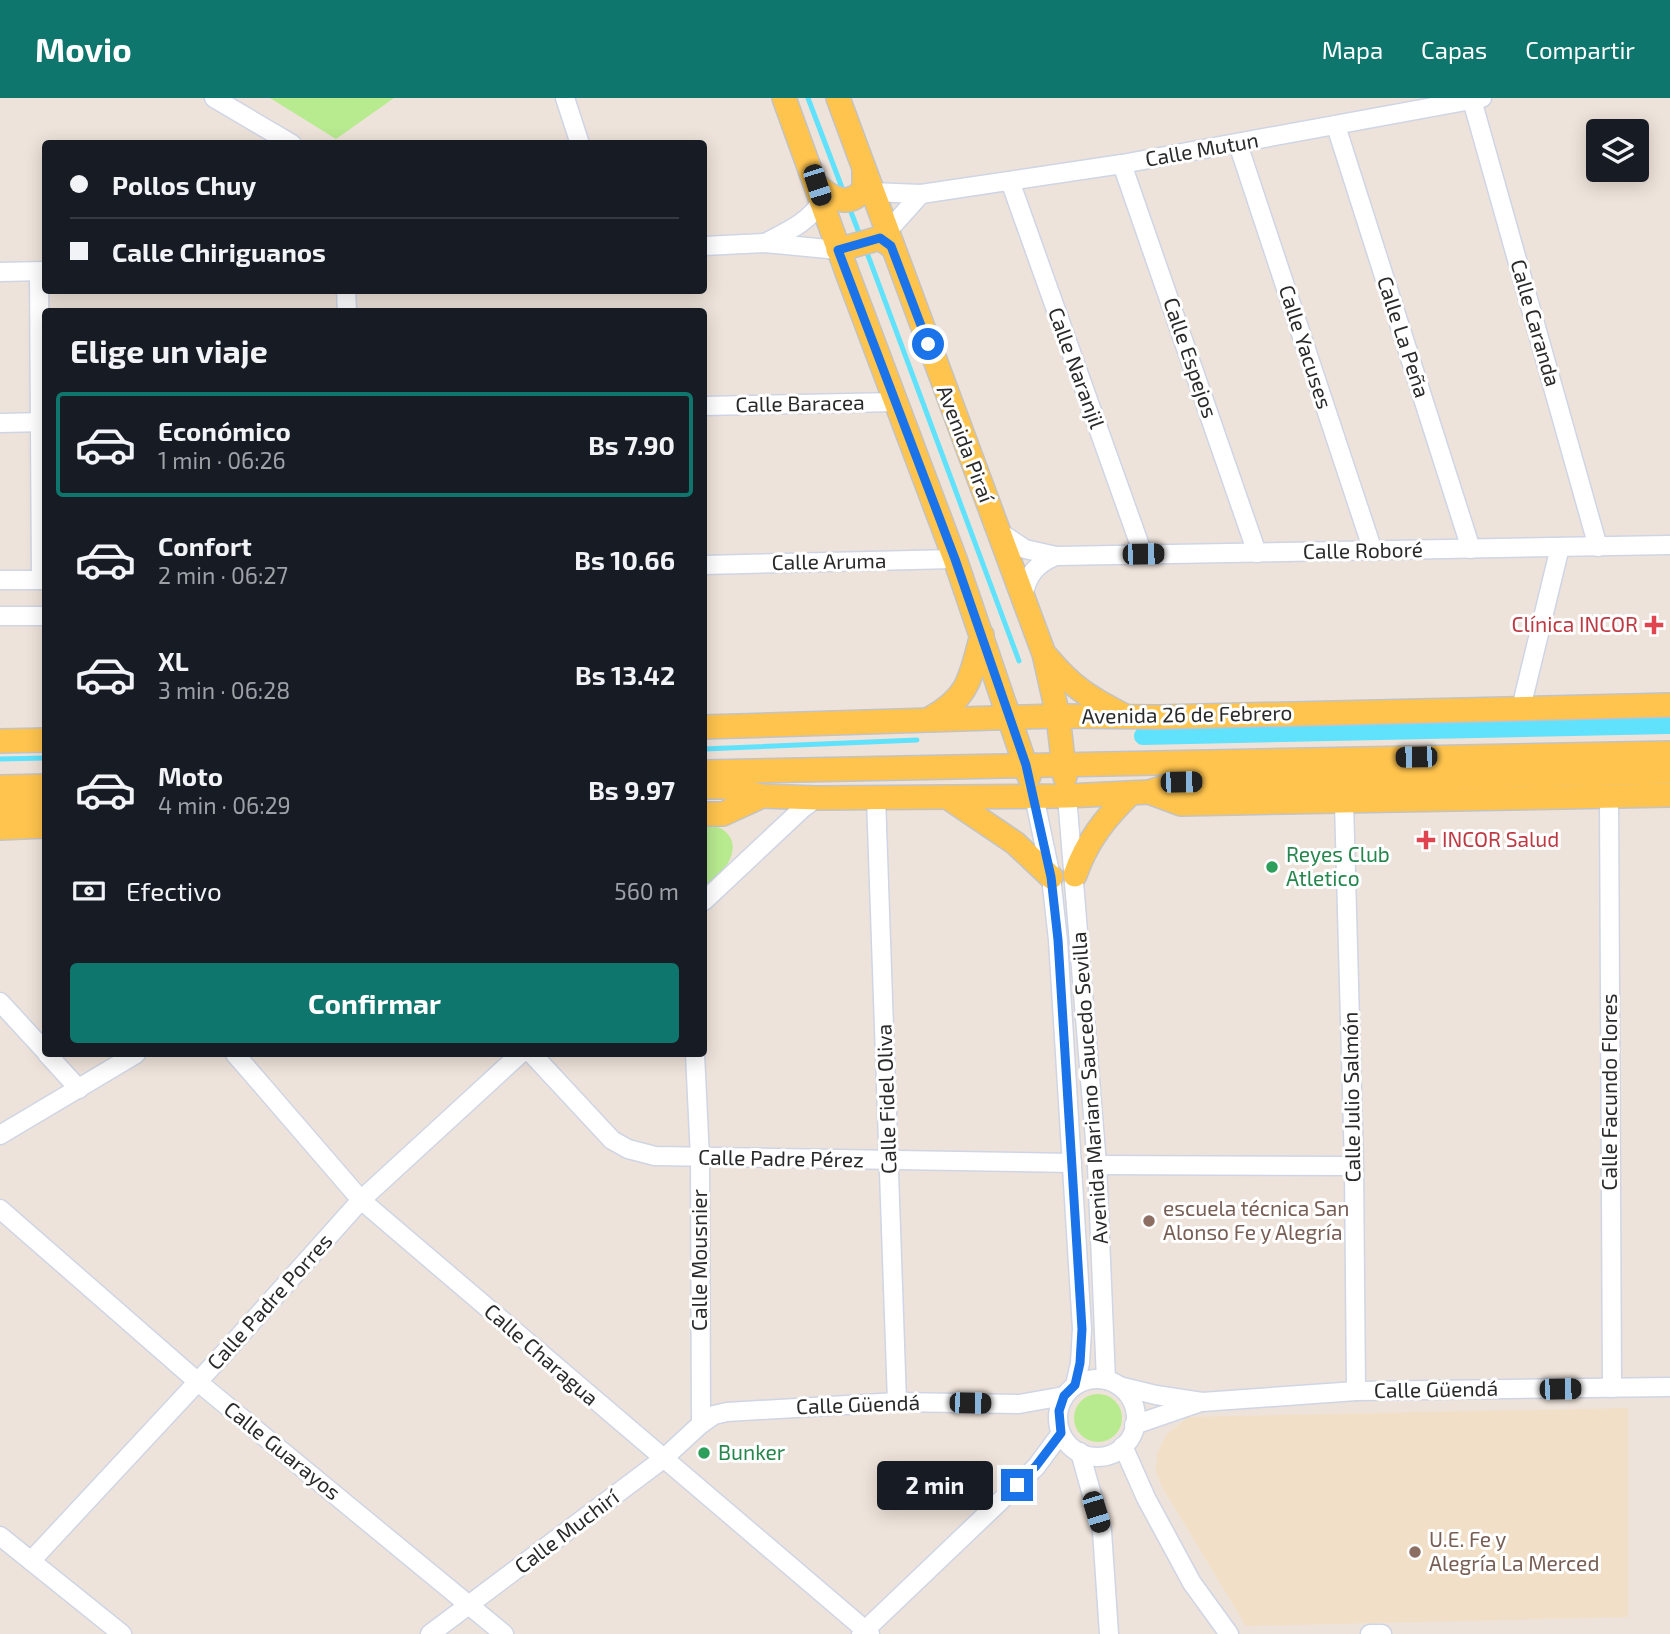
<!DOCTYPE html>
<html lang="es">
<head>
<meta charset="utf-8">
<style>
  :root { --surface:#171b24; --page:#242831; --text:#f1f3f6; --muted:#9ea1a6; --line:#363941; --accent:#0f766e }
  body { margin:0; font-family:"Exo 2",sans-serif; background:var(--page); color:var(--text); height:100vh; display:flex; flex-direction:column; font-size:26px; white-space:nowrap }
  * { box-sizing:border-box; margin:0 }
  p { font-size:23px; color:var(--muted) }
  .icon { flex:none; width:38px; height:38px; fill:none; stroke:currentColor; stroke-width:2; stroke-linecap:round; stroke-linejoin:round }
  .map { position:relative; flex:1; overflow:hidden }
  .details { position:absolute; left:42px; top:210px; width:665px; height:749px; display:flex; flex-direction:column; background:var(--surface); border-radius:7px; box-shadow:0 4px 18px #0003 }
  .details>* { flex:none }
  .hud { position:absolute; left:42px; top:42px; width:665px; height:154px; border-radius:7px; box-shadow:0 4px 18px #0003; display:grid; align-content:center; height:154px; padding:0 28px; background:var(--surface) }
  .buttons { position:absolute; left:1586px; top:21px; display:grid; gap:14px }
  .buttons a { display:grid; place-items:center; width:63px; height:63px; border-radius:7px; background:var(--surface); box-shadow:0 4px 18px #0003; font-size:35px }
  .end { position:absolute; width:32px; height:32px; margin:-16px; border:9px solid #1a73e8; background:#fff; box-shadow:0 0 0 4px #fff }
  .from { border-radius:50% }
  .bubble { position:absolute; height:49px; border-radius:7px; background:var(--surface); box-shadow:0 4px 18px #0003; font-size:23px; font-weight:700; line-height:49px; text-align:center }
  .car { position:absolute; width:21px; height:42px; margin:-21px -10px; border-radius:9px; box-shadow:0 0 5px 2px #0007; background:linear-gradient(#222 24%,#8ab4d8 0 40%,#222 0 76%,#8ab4d8 0 86%,#222 0) }
  .hud b { display:flex; align-items:center; gap:24px; height:66px; font-size:26px }
  .hud b+b { border-top:2px solid var(--line) }
  .hud i { width:18px; height:18px; background:var(--text) }
  ul { padding:0; list-style:none }
  li { display:flex; align-items:center; gap:21px; height:105px; margin:0 14px 10px; padding:0 14px; border:4px solid transparent; border-radius:7px }
  li div { flex:1 }
  li b { display:block; font-size:26px }
  li em { font-style:normal; font-weight:700 }
  li.on { border-color:var(--accent) }
  li>.icon { width:63px; height:63px; stroke-width:1.5 }
  h2 { padding:0 28px; font-size:32px; line-height:84px }
  .pay { display:flex; align-items:center; gap:18px; height:77px; padding:0 28px; font-size:26px }
  .pay p { margin-inline-start:auto }
  .action { display:flex; gap:14px; margin-top:auto; padding:14px 28px }
  .action a { flex:1; height:80px; border-radius:7px; background:var(--accent); color:#fff; font-size:28px; font-weight:700; line-height:80px; text-align:center }
  header { display:flex; align-items:center; gap:42px; box-sizing:border-box; height:98px; padding:0 35px; background:var(--accent); color:#fff }
  header strong { font-size:33px }
  nav { display:flex; gap:38px; margin-inline-start:auto; font-size:24px }
  .map>svg:first-child { display:block }
</style>
</head>
<body>
<header>
<strong>Movio</strong>
<nav><a>Mapa</a><a>Capas</a><a>Compartir</a></nav>
</header>
<div class="map">
<svg width="1670" height="1536" viewBox="0 0 1670 1536">
  <rect width="100%" height="100%" fill="#eee3da"/>
  <!-- education -->
  <polygon fill="#f1e0c7" points="1628,1310 1628,1519 1246,1528 1162,1389 1156,1374 1157,1356 1166,1337 1188,1319"/>
  <!-- green -->
  <g fill="#b8eb90">
    <polygon points="270,0 394,0 336,41"/>
    <path d="M704,726C726,727 741,743 728,765C723,774 711,783 704,790Z"/>
    <circle cx="1098" cy="1320" r="24"/>
  </g>
  <g fill="none" stroke-linecap="round" stroke-linejoin="round">
    <!-- stream -->
    <g stroke="#61e2fc" stroke-width="5">
      <polyline points="808,0 844,95"/>
      <polyline points="851,114 859,135"/>
      <polyline points="866,152 1019,563"/>
      <polyline points="704,651 917,642"/>
      <polyline points="0,661 46,660"/>
    </g>
    <!-- canal -->
    <polyline stroke="#61e2fc" stroke-width="18" points="1143,638 1670,627"/>
    <defs>
      <g id="minor">
        <polyline points="214,0 292,46"/>
        <polyline points="565,0 580,46"/>
        <polyline points="1472,2 1598,449"/>
        <polyline points="1336,28 1471,451"/>
        <polyline points="1238,46 1373,453"/>
        <polyline points="1122,66 1257,455"/>
        <polyline points="1010,83 1143,456"/>
        <polyline points="871,94 921,96 1122,66 1482,0"/>
        <polyline points="886,135 921,96"/>
        <path d="M765,145C786,134 810,124 822,102"/>
        <polyline points="704,148 765,145 838,152"/>
        <polyline points="0,174 46,173"/>
        <polyline points="39,174 41,482"/>
        <polyline points="346,192 347,214"/>
        <polyline points="704,308 896,304"/>
        <polyline points="0,325 46,324"/>
        <polyline points="998,433 1025,451 1056,458 1670,447"/>
        <polyline points="704,467 955,461"/>
        <polyline points="0,482 46,482"/>
        <path d="M1023,499C1027,477 1036,466 1056,458"/>
        <polyline points="0,518 46,518"/>
        <polyline points="1521,610 1560,449"/>
        <polyline points="1034,698 1051,779 1058,842 1082,1231 1080,1265 1075,1287"/>
        <polyline points="1067,698 1097,1067 1106,1282"/>
        <polyline points="1609,698 1612,1290"/>
        <polyline points="876,699 897,1304"/>
        <polyline points="1344,704 1354,1068 1356,1293"/>
        <polyline points="704,803 803,710 817,700"/>
        <polyline points="0,904 46,954"/>
        <polyline points="47,956 79,991"/>
        <polyline points="235,956 361,1102 870,1536"/>
        <polyline points="532,956 612,1042 628,1051 655,1058 1072,1065"/>
        <polyline points="695,956 700,1060 701,1326"/>
        <polyline points="0,1037 136,956"/>
        <polyline points="1097,1067 1354,1068"/>
        <polyline points="0,1111 198,1284 504,1536"/>
        <circle cx="1097" cy="1320" r="39"/>
        <polyline points="1119,1288 1156,1297 1202,1304 1356,1293 1670,1289"/>
        <polyline points="1134,1327 1198,1305"/>
        <polyline points="1123,1348 1146,1400 1192,1485 1229,1536"/>
        <polyline points="1080,1354 1102,1433 1109,1536"/>
        <polyline points="0,1438 122,1536"/>
        <polyline points="31,1463 218,1262 361,1102 520,956"/>
        <polyline points="430,1536 663,1361 701,1326 714,1317 727,1314 897,1304 1019,1306 1064,1298"/>
        <polyline points="861,1536 1036,1369 1061,1335"/>
        <polyline points="1370,1536 1382,1536"/>
      </g>
      <g id="major">
        <polyline points="784,0 848,177 955,461 1029,678"/>
        <polyline points="838,0 1044,556 1058,618 1065,679"/>
        <path d="M817,87C832,102 851,110 864,90V73"/>
        <polyline points="838,152 880,140 891,148"/>
        <path d="M1048,560C1072,589 1090,600 1123,617"/>
        <path d="M931,620C971,597 970,579 982,537"/>
        <polyline points="704,629 1058,618 1159,619 1670,607"/>
        <polyline points="0,643 46,642"/>
        <polyline points="704,674 1670,655"/>
        <polyline points="0,689 46,688"/>
        <polyline points="704,689 724,689 762,698 817,700 1067,698 1149,694 1181,684 1670,674"/>
        <polyline points="1149,694 1181,706 1670,697"/>
        <polyline points="947,699 1015,745 1051,779"/>
        <polyline points="0,708 46,707"/>
        <polyline points="704,716 723,716 762,698"/>
        <polyline points="0,730 46,728"/>
        <path d="M1075,777C1087,743 1105,720 1131,695"/>
      </g>
    </defs>
    <!-- minor casing -->
    <use href="#minor" stroke="#cfd5e5" stroke-width="21"/>
    <!-- major casing -->
    <use href="#major" stroke="#c3c3c3" stroke-width="26"/>
    <!-- minor -->
    <use href="#minor" stroke="#fff" stroke-width="18"/>
    <!-- major -->
    <use href="#major" stroke="#ffc44e" stroke-width="23"/>
  </g>
  <g fill="none" stroke-linecap="round" stroke-linejoin="round">
    <!-- route -->
    <polyline stroke="#1a73e8" stroke-width="9" points="928,246 891,148 880,140 838,152 955,461 1026,667 1051,779 1058,842 1082,1231 1080,1265 1075,1287 1064,1298 1059,1313 1061,1335 1036,1368 1017,1387"/>
  </g>
  <!-- markers -->
  <g fill="#e0444e" stroke="#fff" stroke-width="2.5">
    <path d="M1650.5 516.5h7v7h7v7h-7v7h-7v-7h-7v-7h7z"/>
    <path d="M1422.5 731.5h7v7h7v7h-7v7h-7v-7h-7v-7h7z"/>
  </g>
  <g fill="#2e9e5b" stroke="#fff" stroke-width="2.5">
    <circle cx="1272" cy="769" r="7"/>
    <circle cx="704" cy="1355" r="7"/>
  </g>
  <g fill="#8d6e63" stroke="#fff" stroke-width="2.5">
    <circle cx="1149" cy="1123" r="7"/>
    <circle cx="1415" cy="1454" r="7"/>
  </g>
  <g text-anchor="middle" stroke-width="6" stroke-linejoin="round" paint-order="stroke">
    <!-- street labels -->
    <g font-size="21" fill="#2a2a2a" stroke="#fff">
      <text transform="translate(1202 52) rotate(-10)" y="7">Calle Mutun</text>
      <text transform="translate(1535 225) rotate(74)" y="7">Calle Caranda</text>
      <text transform="translate(1403 239) rotate(72)" y="7">Calle La Peña</text>
      <text transform="translate(1305 249) rotate(72)" y="7">Calle Yacuses</text>
      <text transform="translate(1190 260) rotate(71)" y="7">Calle Espejos</text>
      <text transform="translate(1076 270) rotate(70)" y="7">Calle Naranjil</text>
      <text transform="translate(800 306) rotate(-1)" y="7">Calle Baracea</text>
      <text transform="translate(965 346) rotate(69)" y="7">Avenida Piraí</text>
      <text transform="translate(1363 453) rotate(-1)" y="7">Calle Roboré</text>
      <text transform="translate(829 464) rotate(-1)" y="7">Calle Aruma</text>
      <text transform="translate(1187 617) rotate(-1)" y="7">Avenida 26 de Febrero</text>
      <text transform="translate(1090 990) rotate(-94)" y="7">Avenida Mariano Saucedo Sevilla</text>
      <text transform="translate(1610 994) rotate(-90)" y="7">Calle Facundo Flores</text>
      <text transform="translate(1352 999) rotate(-91)" y="7">Calle Julio Salmón</text>
      <text transform="translate(887 1001) rotate(-92)" y="7">Calle Fidel Oliva</text>
      <text transform="translate(781 1061) rotate(1)" y="7">Calle Padre Pérez</text>
      <text transform="translate(700 1162) rotate(-90)" y="7">Calle Mousnier</text>
      <text transform="translate(270 1204) rotate(-48)" y="7">Calle Padre Porres</text>
      <text transform="translate(541 1257) rotate(41)" y="7">Calle Charagua</text>
      <text transform="translate(1436 1292) rotate(-1)" y="7">Calle Güendá</text>
      <text transform="translate(858 1307) rotate(-2)" y="7">Calle Güendá</text>
      <text transform="translate(282 1353) rotate(39)" y="7">Calle Guarayos</text>
      <text transform="translate(567 1434) rotate(-37)" y="7">Calle Muchirí</text>
    </g>
    <!-- health labels -->
    <g font-size="21" fill="#be3a42" stroke="#fff" text-anchor="end">
      <text x="1638" y="534">Clínica INCOR</text>
      <text x="1442" y="749" text-anchor="start">INCOR Salud</text>
    </g>
    <!-- leisure labels -->
    <g font-size="21" fill="#27864d" stroke="#fff" text-anchor="start">
      <text x="1286" y="764">Reyes Club<tspan x="1286" dy="24">Atletico</tspan></text>
      <text x="718" y="1362">Bunker</text>
    </g>
    <!-- education labels -->
    <g font-size="21" fill="#785e54" stroke="#fff" text-anchor="start">
      <text x="1163" y="1118">escuela técnica San<tspan x="1163" dy="24">Alonso Fe y Alegría</tspan></text>
      <text x="1429" y="1449">U.E. Fe y<tspan x="1429" dy="24">Alegría La Merced</tspan></text>
    </g>
  </g>
</svg>
<div class="buttons">
<a><svg class="icon" aria-label="layers" viewBox="0 0 24 24"><path d="M12 4l9 5-9 5-9-5zM3 14l9 5 9-5"/></svg></a>
</div>
<i class="end from" style="left:928px;top:246px"></i>
<i class="end" style="left:1017px;top:1387px"></i>
<div class="bubble" style="left:877px;top:1363px;width:116px">2 min</div>
<i class="car" style="left:817px;top:87px;rotate:162deg"></i>
<i class="car" style="left:1143px;top:456px;rotate:89deg"></i>
<i class="car" style="left:1416px;top:659px;rotate:269deg"></i>
<i class="car" style="left:1181px;top:684px;rotate:89deg"></i>
<i class="car" style="left:1560px;top:1291px;rotate:89deg"></i>
<i class="car" style="left:970px;top:1305px;rotate:91deg"></i>
<i class="car" style="left:1096px;top:1414px;rotate:163deg"></i>
<div class="hud">
<b><i class="from"></i>Pollos Chuy</b>
<b><i></i>Calle Chiriguanos</b>
</div>
<section class="details">
<h2>Elige un viaje</h2>
<ul>
<li class="on"><svg class="icon" aria-label="car" viewBox="0 0 24 24"><path d="M5 17H2v-5l4-1 3-4h7l3 4 3 1v5h-3M9 17h6M6 11h13"/><circle cx="7" cy="17" r="2"/><circle cx="17" cy="17" r="2"/></svg><div><b>Económico</b><p>1 min · 06:26</p></div><em>Bs 7.90</em></li>
<li><svg class="icon" aria-label="car" viewBox="0 0 24 24"><path d="M5 17H2v-5l4-1 3-4h7l3 4 3 1v5h-3M9 17h6M6 11h13"/><circle cx="7" cy="17" r="2"/><circle cx="17" cy="17" r="2"/></svg><div><b>Confort</b><p>2 min · 06:27</p></div><em>Bs 10.66</em></li>
<li><svg class="icon" aria-label="car" viewBox="0 0 24 24"><path d="M5 17H2v-5l4-1 3-4h7l3 4 3 1v5h-3M9 17h6M6 11h13"/><circle cx="7" cy="17" r="2"/><circle cx="17" cy="17" r="2"/></svg><div><b>XL</b><p>3 min · 06:28</p></div><em>Bs 13.42</em></li>
<li><svg class="icon" aria-label="car" viewBox="0 0 24 24"><path d="M5 17H2v-5l4-1 3-4h7l3 4 3 1v5h-3M9 17h6M6 11h13"/><circle cx="7" cy="17" r="2"/><circle cx="17" cy="17" r="2"/></svg><div><b>Moto</b><p>4 min · 06:29</p></div><em>Bs 9.97</em></li>
</ul>
<div class="pay"><svg class="icon" aria-label="cash" viewBox="0 0 24 24"><path d="M3 7h18v10H3z"/><circle cx="12" cy="12" r="2"/></svg>Efectivo<p>560 m</p></div>
<div class="action"><a>Confirmar</a></div>
</section>
</div>
</body>
</html>
